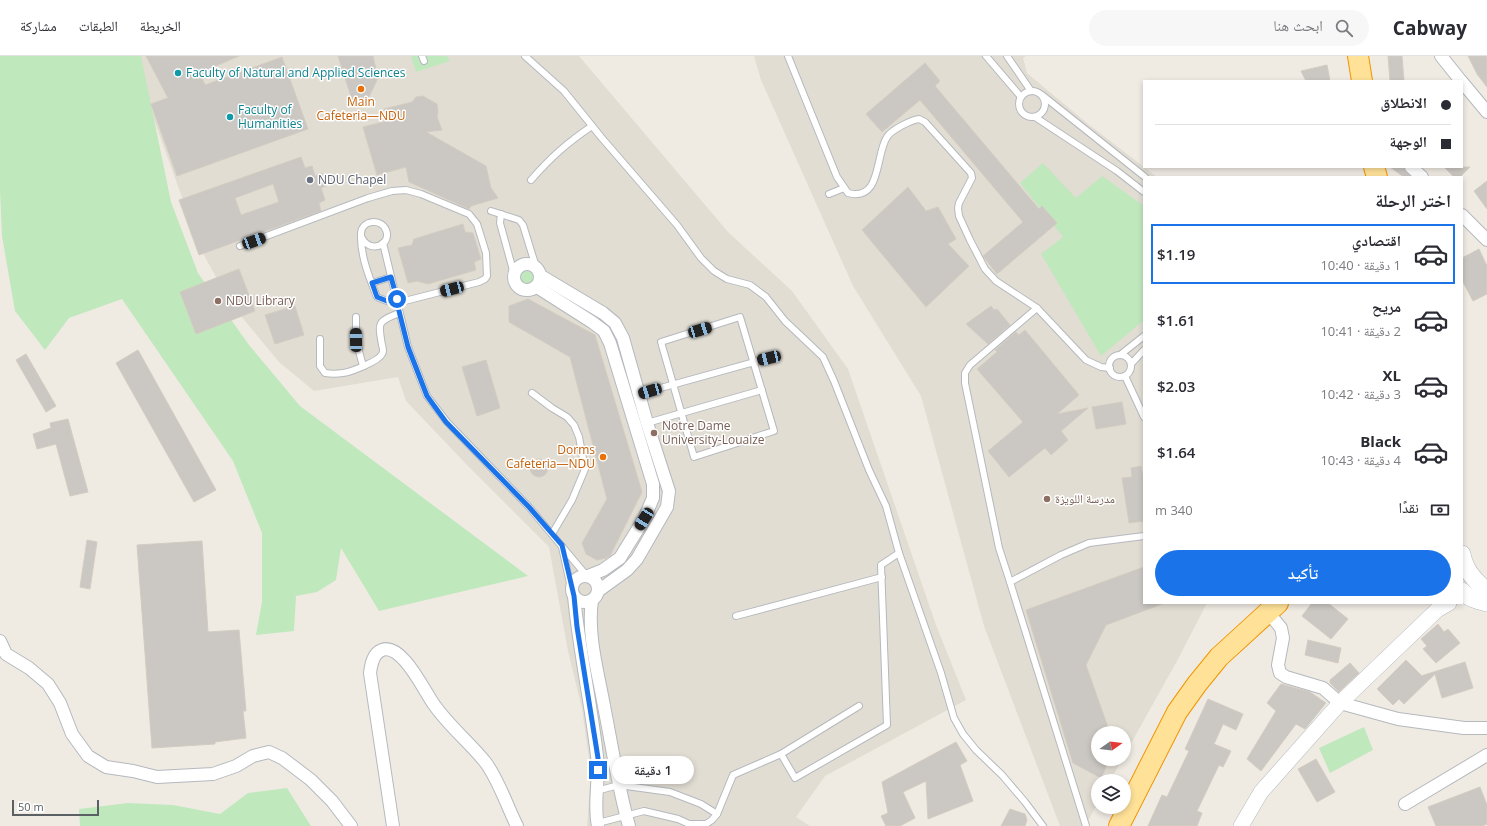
<!DOCTYPE html>
<html lang="ar">
<head>
<meta charset="utf-8">
<style>
  :root { --surface:#fff; --page:#f7f7f7; --text:#2b2b33; --muted:#7c7c81; --line:#e1e1e2; --accent:#1a73e8 }
  body { margin:0; font-family:"Open Sans","Noto Naskh Arabic",sans-serif; background:var(--page); color:var(--text); direction:rtl; height:100vh; display:flex; flex-direction:column; font-size:15px; white-space:nowrap }
  * { box-sizing:border-box; margin:0 }
  p { font-size:13px; color:var(--muted) }
  .icon { flex:none; width:22px; height:22px; fill:none; stroke:currentColor; stroke-width:2; stroke-linecap:round; stroke-linejoin:round }
  .map { position:relative; flex:1; overflow:hidden; direction:ltr }
  .details { position:absolute; left:1143px; top:120px; width:320px; height:428px; display:flex; flex-direction:column; background:var(--surface); border-radius:0px; box-shadow:0 2px 6px #0003; direction:rtl }
  .details>* { flex:none }
  .hud { position:absolute; left:1143px; top:24px; width:320px; height:88px; border-radius:0px; box-shadow:0 2px 6px #0003; direction:rtl; display:grid; align-content:center; height:88px; padding:0 12px; background:var(--surface) }
  .needle { width:26px; rotate:76deg }
  .fabs { position:absolute; left:1091px; top:670px; display:grid; gap:8px }
  .fabs a { display:grid; place-items:center; width:40px; height:40px; border-radius:50%; background:var(--surface); box-shadow:0 2px 6px #0003; font-size:20px }
  .scale { position:absolute; left:12px; bottom:10px; width:87px; box-sizing:border-box; padding-left:4px; border:2px solid #5b6064; border-top:0; font-size:11px; line-height:14px; white-space:nowrap; color:#5b6064; -webkit-text-stroke:3px #fff; paint-order:stroke }
  .end { position:absolute; width:18px; height:18px; margin:-9px; border:5px solid #1a73e8; background:#fff; box-shadow:0 0 0 2px #fff }
  .from { border-radius:50% }
  .bubble { position:absolute; height:28px; border-radius:14px; background:var(--surface); box-shadow:0 2px 6px #0003; font-size:13px; font-weight:600; line-height:28px; text-align:center; direction:rtl }
  .car { position:absolute; width:12px; height:24px; margin:-12px -6px; border-radius:5px; box-shadow:0 0 3px 1px #0007; background:linear-gradient(#222 24%,#8ab4d8 0 40%,#222 0 76%,#8ab4d8 0 86%,#222 0) }
  .hud b { display:flex; align-items:center; gap:14px; height:38px; font-size:15px }
  .hud b+b { border-top:1px solid var(--line) }
  .hud i { width:10px; height:10px; background:var(--text) }
  ul { padding:0; list-style:none }
  li { display:flex; align-items:center; gap:12px; height:60px; margin:0 8px 6px; padding:0 4px; border:2px solid transparent; border-radius:0px }
  li div { flex:1 }
  li b { display:block; font-size:15px }
  li em { font-style:normal; font-weight:600 }
  li.on { border-color:var(--accent) }
  li>.icon { width:36px; height:36px; stroke-width:1.5 }
  h2 { padding:0 12px; font-size:18px; line-height:48px }
  .pay { display:flex; align-items:center; gap:10px; height:44px; padding:0 12px; font-size:15px }
  .pay p { margin-inline-start:auto }
  .primary-button { display:flex; gap:8px; margin-top:auto; padding:8px 12px }
  .primary-button a { flex:1; height:46px; border-radius:24px; background:var(--accent); color:#fff; font-size:16px; font-weight:600; line-height:46px; text-align:center }
  header { display:flex; align-items:center; gap:24px; box-sizing:border-box; height:56px; padding:0 20px; background:var(--surface); border-bottom:1px solid var(--line) }
  header strong { font-size:19px }
  nav { display:flex; gap:22px; margin-inline-start:auto; font-size:14px }
  .search { width:280px; height:36px; background:var(--page); display:flex; align-items:center; gap:10px; box-sizing:border-box; padding:0 14px; border-radius:22px; color:var(--muted); font-size:15px }
  .map>svg:first-child { display:block }
</style>
</head>
<body>
<header>
<strong>Cabway</strong>
<div class="search"><svg class="icon" aria-label="search" viewBox="0 0 24 24"><circle cx="10" cy="10" r="6"/><path d="M15 15l6 6"/></svg>ابحث هنا</div>
<nav><a>الخريطة</a><a>الطبقات</a><a>مشاركة</a></nav>
</header>
<div class="map">
<svg width="1487" height="770" viewBox="0 0 1487 770">
  <rect width="100%" height="100%" fill="#efebe3"/>
  <!-- education -->
  <g fill="#e1ddd3">
    <polygon points="131,0 579,0 728,176 792,235 848,313 936,569 966,644 825,720 796,761 810,770 587,770 591,716 582,653 568,595 549,491 468,410 406,345 398,321 314,335 279,306 231,248 201,194"/>
    <polygon points="754,0 1026,0 1023,2 1027,17 1088,68 1157,121 1144,121 1144,547 1207,547 1177,605 1124,700 1124,677 1098,677 1098,703 1122,703 1110,725 1098,725 1098,747 1085,770 1060,770 984,570 921,340 853,230 761,24"/>
  </g>
  <!-- green -->
  <g fill="#c0e8bd">
    <polygon points="0,0 141,0 171,146 198,217 249,289 300,350 528,520 379,555 341,492 336,524 317,536 296,540 294,575 256,579 262,546 262,477 233,405 122,243 69,262 45,294 15,255 2,180 0,134"/>
    <polygon points="411,0 447,0 450,5 416,16"/>
    <polygon points="1043,107 1076,142 1102,120 1144,150 1144,264 1101,300 1041,198 1063,181 1020,127"/>
    <circle cx="528" cy="221" r="7"/>
    <polygon points="1364,671 1373,694 1330,717 1319,692"/>
    <polygon points="287,732 311,770 80,770 79,753 128,747 173,749 220,758 248,737"/>
  </g>
  <!-- building -->
  <g fill="#cbc7c2" stroke="#d4ccc1" fill-rule="evenodd">
    <polygon points="146,0 239,0 200,17 205,29 282,1 308,73 177,120 151,48 168,42"/>
    <polygon points="338,0 373,0 378,22 367,45 354,50"/>
    <polygon points="1388,0 1402,0 1404,25 1390,25"/>
    <polygon points="1468,0 1487,0 1487,31 1477,18"/>
    <polygon points="925,7 940,25 935,30 1039,153 1042,150 1057,167 997,218 983,200 1023,166 920,44 882,76 866,58"/>
    <polygon points="1327,9 1330,25 1306,25 1301,15"/>
    <polygon points="423,40 437,48 438,56 437,61 442,74 426,76 486,110 491,132 498,142 471,150 469,153 409,126 406,111 377,119 363,71 387,65 384,53 412,46 416,41"/>
    <path d="M301,101L305,112L312,110L315,120L322,117L326,130L321,132L325,144L319,147L321,155L199,199L179,144ZM273,128L279,146L241,159L235,142Z"/>
    <polygon points="1390,111 1404,111 1406,116 1411,121 1404,121"/>
    <polygon points="1444,111 1470,111 1460,121 1454,121"/>
    <polygon points="1487,125 1487,153 1474,135"/>
    <polygon points="908,131 926,155 938,151 956,183 948,188 969,210 926,251 862,174"/>
    <polygon points="463,168 465,176 473,177 481,203 474,206 476,214 428,228 417,225 408,227 398,192 412,189 414,183"/>
    <polygon points="1479,193 1487,210 1487,238 1473,245 1462,224 1462,202"/>
    <polygon points="239,213 255,255 196,278 180,236"/>
    <polygon points="528,243 595,279 642,436 610,500 606,502 597,504 586,498 582,487 607,443 570,301 509,266 509,250"/>
    <polygon points="295,250 304,279 275,288 265,259"/>
    <polygon points="991,250 994,254 997,253 1010,269 988,288 966,268"/>
    <polygon points="1025,274 1079,339 1057,358 1088,352 1061,375 1068,384 1051,399 1045,392 1009,421 988,395 1023,366 977,313 997,296 995,294 1016,276 1019,279"/>
    <polygon points="138,294 216,434 194,446 116,307"/>
    <polygon points="26,298 56,350 46,356 16,304"/>
    <polygon points="486,304 500,352 477,360 462,311"/>
    <polygon points="1122,346 1126,368 1096,373 1092,351"/>
    <polygon points="68,363 88,436 70,440 56,388 37,393 33,378 51,372 50,367"/>
    <circle cx="539" cy="412" r="9"/>
    <polygon points="1141,410 1143,421 1144,420 1144,465 1129,467 1122,422 1132,421 1131,412"/>
    <polygon points="87,484 97,486 90,533 80,531"/>
    <polygon points="202,485 208,576 239,574 246,655 243,655 246,682 215,686 215,688 152,692 137,489"/>
    <polygon points="1144,511 1144,547 1162,548 1106,569 1086,609 1110,677 1098,677 1098,703 1110,703 1101,722 1073,707 1026,554"/>
    <polygon points="1312,547 1328,547 1348,563 1331,583 1302,560"/>
    <polygon points="1438,568 1444,576 1448,573 1460,587 1436,607 1423,593 1427,590 1421,583"/>
    <polygon points="1308,584 1341,592 1338,607 1305,599"/>
    <polygon points="1406,604 1422,620 1421,620 1465,606 1473,632 1442,642 1435,618 1404,648 1399,643 1393,649 1377,633"/>
    <polygon points="1350,607 1359,617 1339,636 1330,627 1330,624"/>
    <polygon points="1281,628 1310,636 1326,647 1305,673 1296,668 1261,715 1247,703 1276,655 1267,647"/>
    <polygon points="1208,643 1243,658 1236,674 1223,668 1214,688 1231,695 1223,711 1219,709 1197,755 1202,757 1197,770 1148,770 1162,739 1167,741 1189,695 1185,693"/>
    <polygon points="956,686 967,705 960,709 973,745 928,763 926,725 903,736 915,762 900,770 886,770 881,760 888,757 882,726"/>
    <polygon points="1316,703 1335,736 1317,746 1298,713"/>
    <polygon points="1480,731 1487,749 1487,768 1482,770 1436,770 1428,751"/>
    <polygon points="1010,753 1025,758 1027,764 1025,770 1001,770"/>
  </g>
  <g fill="none" stroke-linecap="round" stroke-linejoin="round">
    <defs>
      <g id="service">
        <polyline points="422,0 424,5"/>
        <polyline points="525,0 564,35 601,81 677,169 701,202 714,215 727,223 750,229 766,241 785,265 823,301 834,325 869,414 886,450 899,497 941,617 954,662 963,678 976,694 1002,719 1025,746 1043,770"/>
        <path d="M788,0L837,121L848,137C882,146 875,99 887,81C891,74 911,64 919,63L925,66L971,117L972,122L959,147L958,152L959,160L970,184L985,213L996,225L1037,252"/>
        <polyline points="986,0 1021,41"/>
        <polyline points="1007,0 1031,35"/>
        <circle cx="1032" cy="48" r="13"/>
        <polyline points="1042,39 1145,121"/>
        <polyline points="1035,61 1117,115 1144,136"/>
        <path d="M531,124C551,101 567,87 592,70"/>
        <polyline points="829,138 844,132"/>
        <polyline points="491,155 519,164 523,169 536,211"/>
        <polyline points="501,158 500,167 514,218"/>
        <polyline points="383,187 408,291 427,340 447,366 529,451 586,519"/>
        <path d="M240,190L368,142L392,135L406,134L421,138L469,158L477,168L486,197L487,220L485,223L479,226L397,247L387,245L377,241C369,221 360,199 361,177C362,164 381,162 386,174C392,189 370,198 362,182"/>
        <polyline points="372,227 391,221"/>
        <polyline points="356,261 356,284 363,310"/>
        <polygon points="740,261 774,375 694,401 661,286"/>
        <path d="M320,283V310L325,317C331,318 337,318 343,317C351,316 379,305 382,298C384,295 383,292 382,289C378,266 377,266 399,257"/>
        <polyline points="1120,299 1144,280"/>
        <circle cx="1120" cy="310" r="11"/>
        <polyline points="1131,308 1144,294"/>
        <polyline points="1125,320 1144,361"/>
        <polyline points="532,337 552,352 567,361 574,369 579,381 585,413 572,444 552,478"/>
        <polyline points="639,338 769,302"/>
        <polyline points="647,367 762,334"/>
        <polyline points="562,491 571,532"/>
        <polyline points="1010,526 999,492 965,327 965,317 970,309 1037,252 1086,304 1101,311 1110,312"/>
        <polyline points="736,560 882,521"/>
        <polyline points="781,698 795,722 887,669 881,509 899,497"/>
        <polyline points="596,735 619,729 670,736 701,748 717,758"/>
        <polyline points="598,767 644,755 678,763 689,768 706,768 712,764 717,758 733,719 781,698 859,650"/>
        <polyline points="1086,770 1010,526 1061,499 1089,487 1144,480"/>
      </g>
      <g id="minor">
        <polyline points="1441,0 1461,25"/>
        <polyline points="1462,26 1487,56"/>
        <polyline points="1411,111 1422,121"/>
        <polyline points="1462,159 1487,184"/>
        <circle cx="527" cy="221" r="13"/>
        <polyline points="541,220 603,257 615,267 623,282 647,367 669,435 667,451 637,503 627,514 598,535"/>
        <polyline points="537,231 592,266 604,275 610,287 653,428 653,442 644,463 620,502 603,514 588,520"/>
        <circle cx="585" cy="533" r="13"/>
        <path d="M574,540C579,594 591,647 597,700C600,723 593,747 598,770"/>
        <path d="M592,544C587,579 598,616 604,650C612,690 618,731 629,770"/>
        <polyline points="1268,556 1281,572 1283,582 1278,609 1280,617 1286,621 1323,632 1340,647 1398,663 1464,672 1487,672"/>
        <polyline points="0,585 6,598 29,612 48,628 60,647 72,678 88,700 106,711 133,715 157,721 213,718 236,710 253,700 269,696 282,702 311,724 332,745 351,770"/>
        <polyline points="1405,748 1487,699"/>
        <path d="M393,770L370,617C371,609 373,597 382,594C402,586 425,637 435,650C450,671 470,687 486,707C499,725 507,750 517,770"/>
      </g>
      <polyline id="tertiary" points="1241,770 1261,736 1340,647 1437,554 1449,547"/>
      <g id="secondary">
        <path d="M1462,498C1465,514 1474,524 1487,535"/>
        <path d="M1462,535C1467,542 1479,545 1487,547"/>
      </g>
      <g id="trunk">
        <polyline points="1358,0 1362,25"/>
        <polyline points="1374,111 1377,121"/>
        <polyline points="1119,770 1177,656 1197,628 1219,601 1278,547"/>
      </g>
    </defs>
    <!-- service casing -->
    <use href="#service" stroke="#b5b9be" stroke-width="8"/>
    <!-- minor casing -->
    <use href="#minor" stroke="#b5b9be" stroke-width="14"/>
    <!-- tertiary casing -->
    <use href="#tertiary" stroke="#b5b9be" stroke-width="16"/>
    <!-- secondary casing -->
    <use href="#secondary" stroke="#b6bac0" stroke-width="18"/>
    <!-- trunk casing -->
    <use href="#trunk" stroke="#f19500" stroke-width="22"/>
    <!-- service -->
    <use href="#service" stroke="#fff" stroke-width="6"/>
    <!-- minor -->
    <use href="#minor" stroke="#fff" stroke-width="12"/>
    <!-- tertiary -->
    <use href="#tertiary" stroke="#fff" stroke-width="15"/>
    <!-- secondary -->
    <use href="#secondary" stroke="#fff" stroke-width="17"/>
    <!-- trunk -->
    <use href="#trunk" stroke="#ffe298" stroke-width="20"/>
  </g>
  <g fill="none" stroke-linecap="round" stroke-linejoin="round">
    <!-- route -->
    <polyline stroke="#1a73e8" stroke-width="5" points="397,243 391,221 372,227 377,241 387,245 397,247 408,291 427,340 446,366 529,451 562,489 574,540 577,571 598,702 598,714"/>
  </g>
  <!-- markers -->
  <g fill="#0f9aa8" stroke="#fff" stroke-width="1.5">
    <circle cx="178" cy="17" r="4"/>
    <circle cx="230" cy="61" r="4"/>
  </g>
  <g fill="#e8710a" stroke="#fff" stroke-width="1.5">
    <circle cx="361" cy="33" r="4"/>
    <circle cx="603" cy="401" r="4"/>
  </g>
  <circle fill="#6b7280" stroke="#fff" stroke-width="1.5" cx="310" cy="124" r="4"/>
  <g fill="#8d6e63" stroke="#fff" stroke-width="1.5">
    <circle cx="218" cy="245" r="4"/>
    <circle cx="654" cy="377" r="4"/>
    <circle cx="1047" cy="443" r="4"/>
  </g>
  <g text-anchor="middle" stroke-width="3" stroke-linejoin="round" paint-order="stroke">
    <!-- culture labels -->
    <g font-size="12" fill="#0d838f" stroke="#fff" text-anchor="start">
      <text x="186" y="21">Faculty of Natural and Applied Sciences</text>
      <text x="238" y="58">Faculty of<tspan x="238" dy="14">Humanities</tspan></text>
    </g>
    <!-- food labels -->
    <g font-size="12" fill="#c56008" stroke="#fff">
      <text x="361" y="50">Main<tspan x="361" dy="14">Cafeteria—NDU</tspan></text>
      <text x="595" y="398" text-anchor="end">Dorms<tspan x="595" dy="14">Cafeteria—NDU</tspan></text>
    </g>
    <!-- worship labels -->
    <g font-size="12" fill="#5b616d" stroke="#fff" text-anchor="start">
      <text x="318" y="128">NDU Chapel</text>
    </g>
    <!-- education labels -->
    <g font-size="12" fill="#785e54" stroke="#fff" text-anchor="start">
      <text x="226" y="249">NDU Library</text>
      <text x="662" y="374">Notre Dame<tspan x="662" dy="14">University-Louaize</tspan></text>
      <text x="1055" y="447">مدرسة اللويزة</text>
    </g>
  </g>
</svg>
<div class="fabs">
<a><svg class="needle" viewBox="-14 -14 28 28"><path d="M0-13l5 13h-10z" fill="#e53935"/><path d="M0 13l5-13h-10z" fill="#7c7c81"/></svg></a>
<a><svg class="icon" aria-label="layers" viewBox="0 0 24 24"><path d="M12 4l9 5-9 5-9-5zM3 14l9 5 9-5"/></svg></a>
</div>
<div class="scale">50 m</div>
<i class="end from" style="left:397px;top:243px"></i>
<i class="end" style="left:598px;top:714px"></i>
<div class="bubble" style="left:612px;top:700px;width:82px">1 دقيقة</div>
<i class="car" style="left:254px;top:185px;rotate:70deg"></i>
<i class="car" style="left:452px;top:233px;rotate:255deg"></i>
<i class="car" style="left:700px;top:274px;rotate:73deg"></i>
<i class="car" style="left:356px;top:284px;rotate:359deg"></i>
<i class="car" style="left:769px;top:302px;rotate:257deg"></i>
<i class="car" style="left:650px;top:335px;rotate:254deg"></i>
<i class="car" style="left:644px;top:463px;rotate:212deg"></i>
<div class="hud">
<b><i class="from"></i>الانطلاق</b>
<b><i></i>الوجهة</b>
</div>
<section class="details">
<h2>اختر الرحلة</h2>
<ul>
<li class="on"><svg class="icon" aria-label="car" viewBox="0 0 24 24"><path d="M5 17H2v-5l4-1 3-4h7l3 4 3 1v5h-3M9 17h6M6 11h13"/><circle cx="7" cy="17" r="2"/><circle cx="17" cy="17" r="2"/></svg><div><b>اقتصادي</b><p>1 دقيقة · 10:40</p></div><em>$1.19</em></li>
<li><svg class="icon" aria-label="car" viewBox="0 0 24 24"><path d="M5 17H2v-5l4-1 3-4h7l3 4 3 1v5h-3M9 17h6M6 11h13"/><circle cx="7" cy="17" r="2"/><circle cx="17" cy="17" r="2"/></svg><div><b>مريح</b><p>2 دقيقة · 10:41</p></div><em>$1.61</em></li>
<li><svg class="icon" aria-label="car" viewBox="0 0 24 24"><path d="M5 17H2v-5l4-1 3-4h7l3 4 3 1v5h-3M9 17h6M6 11h13"/><circle cx="7" cy="17" r="2"/><circle cx="17" cy="17" r="2"/></svg><div><b>XL</b><p>3 دقيقة · 10:42</p></div><em>$2.03</em></li>
<li><svg class="icon" aria-label="car" viewBox="0 0 24 24"><path d="M5 17H2v-5l4-1 3-4h7l3 4 3 1v5h-3M9 17h6M6 11h13"/><circle cx="7" cy="17" r="2"/><circle cx="17" cy="17" r="2"/></svg><div><b>Black</b><p>4 دقيقة · 10:43</p></div><em>$1.64</em></li>
</ul>
<div class="pay"><svg class="icon" aria-label="cash" viewBox="0 0 24 24"><path d="M3 7h18v10H3z"/><circle cx="12" cy="12" r="2"/></svg>نقدًا<p>340 m</p></div>
<div class="primary-button"><a>تأكيد</a></div>
</section>
</div>
</body>
</html>
